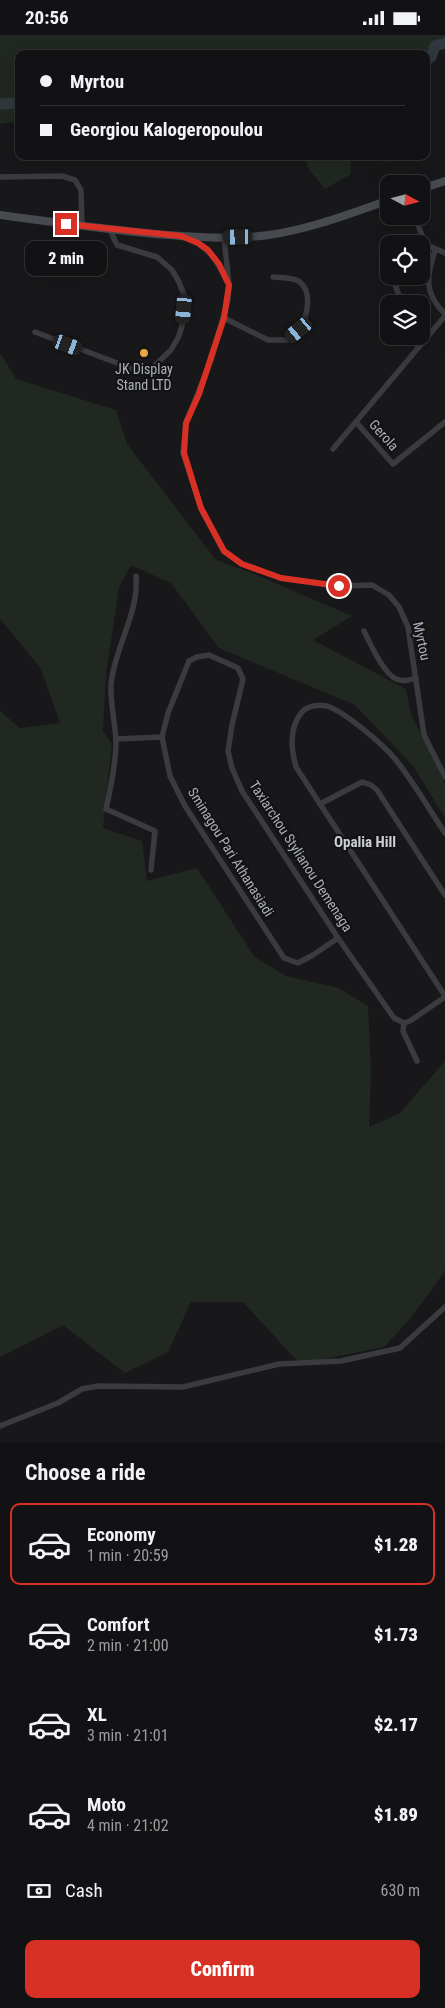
<!DOCTYPE html>
<html lang="en">
<head>
<meta charset="utf-8">
<style>
  :root { --surface:#121214; --page:#1b1b1d; --text:#f1f3f6; --muted:#9c9ea0; --line:#313234; --accent:#d93025 }
  body { margin:0; font-family:"Roboto Condensed",sans-serif; background:var(--page); color:var(--text); height:100vh; display:flex; flex-direction:column; font-size:19px; white-space:nowrap }
  * { box-sizing:border-box; margin:0 }
  p { font-size:16px; color:var(--muted) }
  .icon { flex:none; width:28px; height:28px; fill:none; stroke:currentColor; stroke-width:2; stroke-linecap:round; stroke-linejoin:round }
  .map { position:relative; height:1408px; overflow:hidden }
  .drawer { display:flex; flex-direction:column; background:var(--surface); flex:1 }
  .drawer>* { flex:none }
  .top-card { position:absolute; left:15px; top:15px; width:415px; height:110px; border-radius:10px; box-shadow:0 5px 20px #0002,0 0 0 1px var(--line); display:grid; align-content:center; height:110px; padding:0 25px; background:var(--surface) }
  .needle { width:32px; rotate:97deg }
  .controls { position:absolute; left:380px; top:140px; display:grid; gap:10px }
  .controls a { display:grid; place-items:center; width:50px; height:50px; border-radius:10px; background:var(--surface); box-shadow:0 5px 20px #0002,0 0 0 1px var(--line); font-size:25px }
  .end { position:absolute; width:22px; height:22px; margin:-11px; border:6px solid #d93025; background:#fff; box-shadow:0 0 0 2px #fff }
  .from { border-radius:50% }
  .bubble { position:absolute; height:35px; border-radius:10px; background:var(--surface); box-shadow:0 5px 20px #0002,0 0 0 1px var(--line); font-size:16px; font-weight:800; line-height:35px; text-align:center }
  .car { position:absolute; width:15px; height:30px; margin:-15px -8px; border-radius:6px; box-shadow:0 0 4px 1px #0007; background:linear-gradient(#222 24%,#8ab4d8 0 40%,#222 0 76%,#8ab4d8 0 86%,#222 0) }
  .top-card b { display:flex; align-items:center; gap:18px; height:48px; font-size:19px }
  .top-card b+b { border-top:1px solid var(--line) }
  .top-card i { width:12px; height:12px; background:var(--text) }
  ul { padding:0; list-style:none }
  li { display:flex; align-items:center; gap:15px; height:82px; margin:0 10px 8px; padding:0 15px; border:2px solid transparent; border-radius:10px }
  li div { flex:1 }
  li b { display:block; font-size:19px }
  li em { font-style:normal; font-weight:800 }
  li.active { border-color:var(--accent) }
  li>.icon { width:45px; height:45px; stroke-width:1.5 }
  h2 { padding:0 25px; font-size:22px; line-height:60px }
  .pay { display:flex; align-items:center; gap:12px; height:55px; padding:0 25px; font-size:19px }
  .pay p { margin-inline-start:auto }
  .action { display:flex; gap:10px; margin-top:auto; padding:10px 25px }
  .action a { flex:1; height:58px; border-radius:10px; background:var(--accent); color:#fff; font-size:20px; font-weight:800; line-height:58px; text-align:center }
  .status { display:flex; justify-content:space-between; align-items:center; height:35px; padding:0 25px; background:var(--surface); direction:ltr }
  .status svg { height:14px; fill:currentColor }
  .map>svg:first-child { display:block }
</style>
</head>
<body>
<div class="status"><b>20:56</b><svg viewBox="0 0 49 12"><path d="M0 12V9h3v3zM5 12V6h3v6zM10 12V3h3v9zM15 12V0h3v12zM26 1h20v11H26zM47 4h2v5h-2z"/></svg></div>
<div class="map">
<svg width="445" height="1408" viewBox="0 0 445 1408">
  <rect width="100%" height="100%" fill="#18181a"/>
  <!-- green -->
  <g fill="#202821">
    <polygon points="0,0 445,0 445,4 433,9 426,34 426,19 19,19 19,86 0,89"/>
    <polygon points="305,121 350,121 351,139 325,154 308,133"/>
    <polygon points="0,318 16,344 116,375 127,409 216,525 252,538 352,581 313,605 406,654 411,679 445,749 445,783 413,731 355,670 219,613 171,548 131,530 119,553 106,639 103,696 112,709 103,793 142,806 147,846 197,833 254,921 286,941 339,953 368,971 371,1037 369,1092 400,1078 445,1026 445,1236 411,1283 384,1312 300,1329 243,1267 191,1267 168,1317 125,1338 63,1290 0,1322 0,676 20,693 60,688 40,632 0,584"/>
  </g>
  <g fill="none" stroke-linecap="round" stroke-linejoin="round">
    <!-- river -->
    <g stroke="#2f383e" stroke-width="11">
      <polyline points="426,25 431,22 435,11 445,8"/>
      <polyline points="0,69 19,68"/>
    </g>
    <!-- street -->
    <g stroke="#393b3f" stroke-width="5.5">
      <polyline points="0,142 62,141 75,145 81,155 82,191"/>
      <polyline points="415,181 425,209 445,218"/>
      <polyline points="224,202 229,250 228,265 211,325 186,388 183,418 201,473 224,516 242,529 281,543 339,551 372,550 389,560 399,572 408,592 424,700 445,742"/>
      <path d="M187,203C209,212 217,226 227,246"/>
      <path d="M435,215C427,243 423,257 445,279"/>
      <polyline points="383,216 389,232"/>
      <polyline points="392,241 402,269"/>
      <path d="M224,283L268,305H287C291,302 296,299 299,295C307,283 313,258 300,247C293,242 281,243 273,242"/>
      <polyline points="35,297 133,334 153,332 171,315 179,301 183,287 184,260 179,247 172,235 157,222 117,210 110,195"/>
      <polyline points="414,301 418,313"/>
      <polyline points="356,387 393,429 445,387"/>
      <polyline points="333,414 445,281"/>
      <path d="M136,541C139,579 115,611 111,649C110,667 115,687 116,706C116,729 111,752 106,774L155,796L151,835"/>
      <path d="M364,596C370,608 383,638 396,644C403,647 409,645 416,643"/>
      <polyline points="116,704 162,702"/>
      <polyline points="320,769 362,747 371,750 377,755 445,860"/>
      <path d="M445,798C429,774 414,748 396,725C384,710 345,677 327,671C319,669 307,671 302,677C289,692 291,714 296,732L445,961"/>
      <polyline points="338,903 313,920 298,928 284,923 185,771 170,741 162,702 168,678 189,626 197,622 209,620 238,633 243,644 232,690 228,716 232,733 242,756 338,903 394,983 404,988 410,986 445,962"/>
      <polyline points="404,988 403,996 417,1026"/>
      <polyline points="0,1391 58,1368 82,1354 98,1351 183,1352 279,1329 341,1326 400,1313 445,1272"/>
    </g>
    <!-- secondary -->
    <g stroke="#474a4f" stroke-width="8">
      <polyline points="421,154 445,146"/>
      <path d="M0,180C52,187 103,194 155,199C192,202 231,205 269,200C310,194 349,179 389,165"/>
    </g>
  </g>
  <g fill="none" stroke-linecap="round" stroke-linejoin="round">
    <!-- route -->
    <polyline stroke="#d93025" stroke-width="6" points="66,189 181,201 198,208 208,215 219,229 229,250 224,283 199,359 186,388 184,418 201,473 224,516 242,529 281,543 339,551"/>
  </g>
  <!-- markers -->
  <circle fill="#eaa741" stroke="#131315" stroke-width="2" cx="144" cy="318" r="5"/>
  <g text-anchor="middle" stroke-width="4.5" stroke-linejoin="round" paint-order="stroke">
    <!-- poi labels -->
    <g font-size="14" fill="#abb0b9" stroke="#131315">
      <text x="144" y="339">JK Display<tspan x="144" dy="16">Stand LTD</tspan></text>
    </g>
    <!-- street labels -->
    <g font-size="14" fill="#abb0b9" stroke="#131315">
      <text transform="translate(384 400) rotate(48)" y="5">Gerola</text>
      <text transform="translate(422 606) rotate(78)" y="5">Myrtou</text>
      <text transform="translate(231 817) rotate(58)" y="5">Sminagou Pari Athanasiadi</text>
      <text transform="translate(301 821) rotate(57)" y="5">Taxiarchou Stylianou Demenaga</text>
    </g>
    <!-- neighbourhood labels -->
    <g font-size="15" font-weight="bold" fill="#cccfd5" stroke="#131315">
      <text x="365" y="812">Opalia Hill</text>
    </g>
  </g>
</svg>
<div class="controls">
<a><svg class="needle" viewBox="-14 -14 28 28"><path d="M0-13l5 13h-10z" fill="#e53935"/><path d="M0 13l5-13h-10z" fill="#9c9ea0"/></svg></a>
<a><svg class="icon" aria-label="locate" viewBox="0 0 24 24"><circle cx="12" cy="12" r="6"/><path d="M12 2v4M12 18v4M2 12h4M18 12h4"/></svg></a>
<a><svg class="icon" aria-label="layers" viewBox="0 0 24 24"><path d="M12 4l9 5-9 5-9-5zM3 14l9 5 9-5"/></svg></a>
</div>
<i class="end from" style="left:339px;top:551px"></i>
<i class="end" style="left:66px;top:189px"></i>
<div class="bubble" style="left:25px;top:206px;width:82px">2 min</div>
<i class="car" style="left:238px;top:202px;rotate:269deg"></i>
<i class="car" style="left:184px;top:274px;rotate:185deg"></i>
<i class="car" style="left:299px;top:295px;rotate:230deg"></i>
<i class="car" style="left:68px;top:310px;rotate:110deg"></i>
<div class="top-card">
<b><i class="from"></i>Myrtou</b>
<b><i></i>Georgiou Kalogeropoulou</b>
</div>
</div>
<section class="drawer">
<h2>Choose a ride</h2>
<ul>
<li class="active"><svg class="icon" aria-label="car" viewBox="0 0 24 24"><path d="M5 17H2v-5l4-1 3-4h7l3 4 3 1v5h-3M9 17h6M6 11h13"/><circle cx="7" cy="17" r="2"/><circle cx="17" cy="17" r="2"/></svg><div><b>Economy</b><p>1 min · 20:59</p></div><em>$1.28</em></li>
<li><svg class="icon" aria-label="car" viewBox="0 0 24 24"><path d="M5 17H2v-5l4-1 3-4h7l3 4 3 1v5h-3M9 17h6M6 11h13"/><circle cx="7" cy="17" r="2"/><circle cx="17" cy="17" r="2"/></svg><div><b>Comfort</b><p>2 min · 21:00</p></div><em>$1.73</em></li>
<li><svg class="icon" aria-label="car" viewBox="0 0 24 24"><path d="M5 17H2v-5l4-1 3-4h7l3 4 3 1v5h-3M9 17h6M6 11h13"/><circle cx="7" cy="17" r="2"/><circle cx="17" cy="17" r="2"/></svg><div><b>XL</b><p>3 min · 21:01</p></div><em>$2.17</em></li>
<li><svg class="icon" aria-label="car" viewBox="0 0 24 24"><path d="M5 17H2v-5l4-1 3-4h7l3 4 3 1v5h-3M9 17h6M6 11h13"/><circle cx="7" cy="17" r="2"/><circle cx="17" cy="17" r="2"/></svg><div><b>Moto</b><p>4 min · 21:02</p></div><em>$1.89</em></li>
</ul>
<div class="pay"><svg class="icon" aria-label="cash" viewBox="0 0 24 24"><path d="M3 7h18v10H3z"/><circle cx="12" cy="12" r="2"/></svg>Cash<p>630 m</p></div>
<div class="action"><a>Confirm</a></div>
</section>
</body>
</html>
